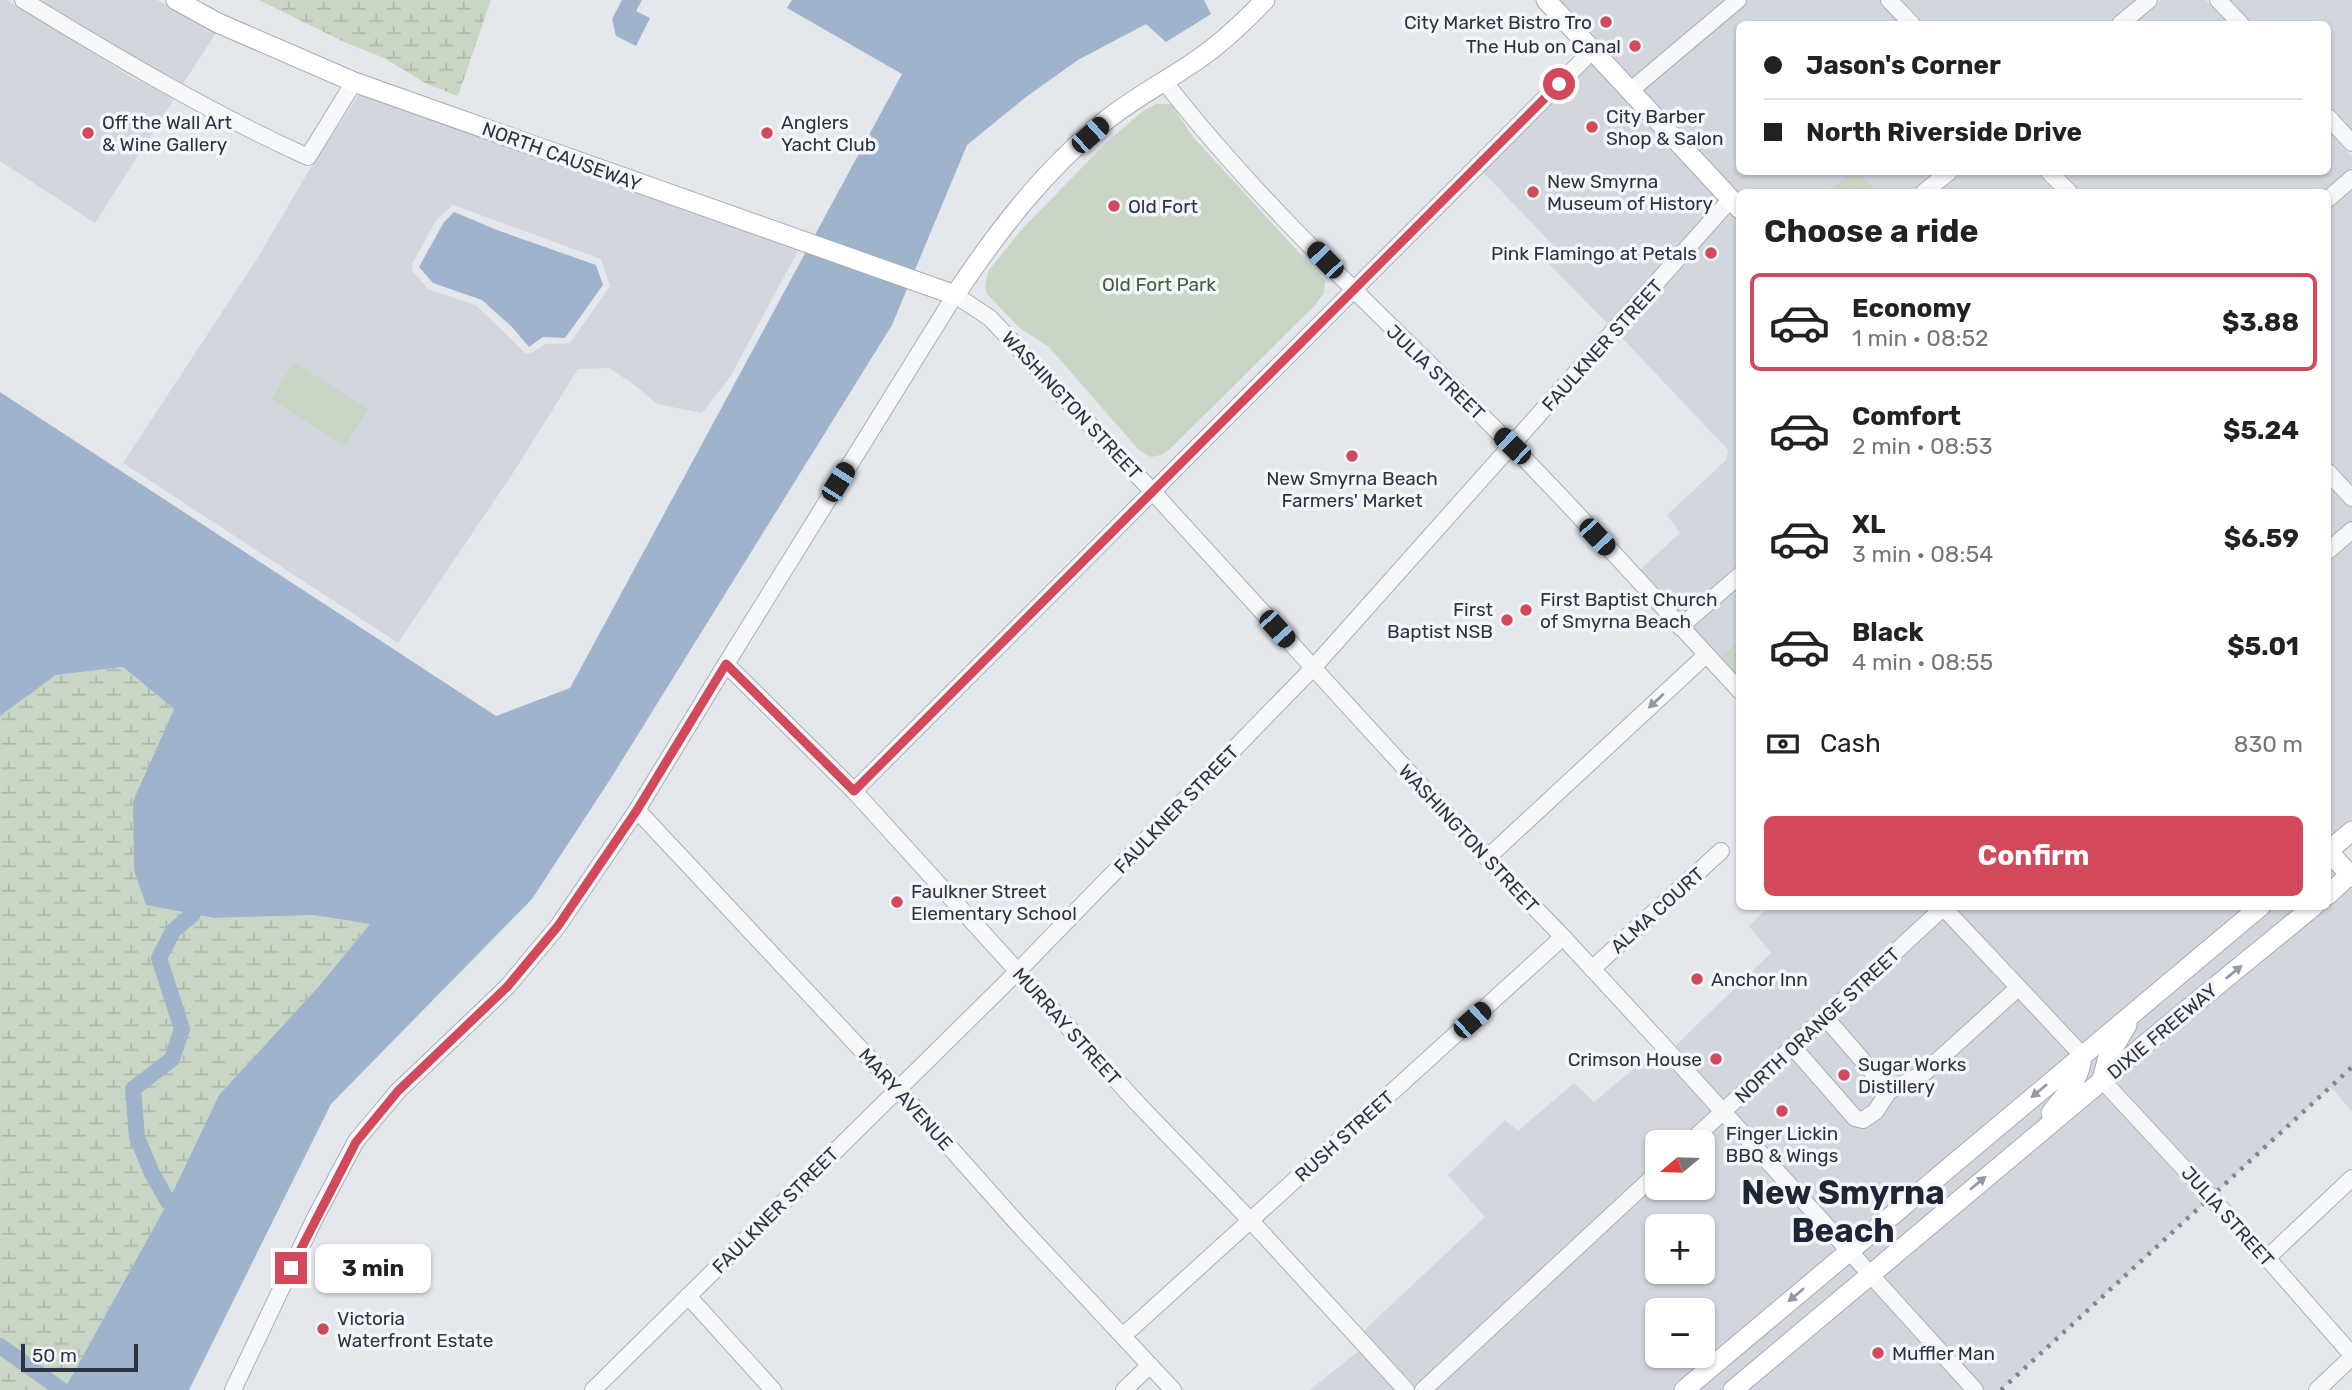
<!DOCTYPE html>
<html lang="en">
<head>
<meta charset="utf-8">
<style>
  :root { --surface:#fff; --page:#f6f6f6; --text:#222; --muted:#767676; --line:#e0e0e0; --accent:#d1495b }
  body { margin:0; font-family:Rubik,sans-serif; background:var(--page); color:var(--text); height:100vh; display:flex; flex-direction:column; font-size:26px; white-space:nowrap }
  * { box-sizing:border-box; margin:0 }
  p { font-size:23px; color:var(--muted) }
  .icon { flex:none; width:38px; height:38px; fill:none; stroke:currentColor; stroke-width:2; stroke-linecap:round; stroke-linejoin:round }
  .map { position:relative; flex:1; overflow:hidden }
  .drawer { position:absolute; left:1736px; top:189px; width:595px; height:721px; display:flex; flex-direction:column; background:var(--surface); border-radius:10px; box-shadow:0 2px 5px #0004 }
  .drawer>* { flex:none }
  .hud { position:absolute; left:1736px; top:21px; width:595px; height:154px; border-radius:10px; box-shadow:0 2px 5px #0004; display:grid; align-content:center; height:154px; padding:0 28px; background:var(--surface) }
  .needle { width:46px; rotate:251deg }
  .tools { position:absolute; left:1645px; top:1130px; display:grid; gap:14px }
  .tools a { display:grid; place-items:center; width:70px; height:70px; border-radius:10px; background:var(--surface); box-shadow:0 2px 5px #0004; font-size:35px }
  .scale { position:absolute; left:21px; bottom:18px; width:117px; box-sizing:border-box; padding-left:7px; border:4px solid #2b3445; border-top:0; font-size:19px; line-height:24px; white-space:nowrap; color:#2b3445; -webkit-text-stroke:5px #f4f6f9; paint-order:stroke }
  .end { position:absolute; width:32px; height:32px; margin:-16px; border:9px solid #d1495b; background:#fff; box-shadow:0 0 0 4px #fff }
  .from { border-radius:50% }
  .bubble { position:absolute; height:49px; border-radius:10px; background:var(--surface); box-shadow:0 2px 5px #0004; font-size:23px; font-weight:700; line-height:49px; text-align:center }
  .car { position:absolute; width:21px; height:42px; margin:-21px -10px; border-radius:9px; box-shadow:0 0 5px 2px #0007; background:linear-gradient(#222 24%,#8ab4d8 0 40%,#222 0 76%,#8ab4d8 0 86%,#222 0) }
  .hud b { display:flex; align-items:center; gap:24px; height:66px; font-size:26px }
  .hud b+b { border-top:2px solid var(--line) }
  .hud i { width:18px; height:18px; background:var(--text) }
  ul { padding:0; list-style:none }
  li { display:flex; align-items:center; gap:21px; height:98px; margin:0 14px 10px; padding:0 14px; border:4px solid transparent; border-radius:10px }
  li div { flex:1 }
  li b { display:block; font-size:26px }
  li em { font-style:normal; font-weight:700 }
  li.current { border-color:var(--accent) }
  li>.icon { width:63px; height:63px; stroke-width:1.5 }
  h2 { padding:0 28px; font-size:32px; line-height:84px }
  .pay { display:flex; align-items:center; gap:18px; height:77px; padding:0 28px; font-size:26px }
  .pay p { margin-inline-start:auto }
  .action { display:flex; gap:14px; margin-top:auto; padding:14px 28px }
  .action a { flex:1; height:80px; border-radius:10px; background:var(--accent); color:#fff; font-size:28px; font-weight:700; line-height:80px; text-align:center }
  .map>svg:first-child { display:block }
</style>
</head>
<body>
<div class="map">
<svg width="2352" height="1390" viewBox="0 0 2352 1390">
  <defs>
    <pattern id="forest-crowns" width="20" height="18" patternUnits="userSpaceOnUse" patternTransform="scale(1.75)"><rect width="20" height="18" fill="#c9d6c5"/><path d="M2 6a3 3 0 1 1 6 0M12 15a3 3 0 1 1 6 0" fill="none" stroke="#adb8ab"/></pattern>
    <pattern id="wetland-marsh" width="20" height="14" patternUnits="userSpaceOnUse" patternTransform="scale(1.75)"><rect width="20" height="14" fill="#c9d6c5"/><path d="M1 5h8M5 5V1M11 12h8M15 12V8" fill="none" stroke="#adb8ab"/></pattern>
  </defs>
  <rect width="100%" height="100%" fill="#e4e7ec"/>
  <!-- built -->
  <g fill="#d2d6de" fill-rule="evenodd">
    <polygon points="0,0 7,0 133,78 174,99 95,223 0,161"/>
    <polygon points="40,0 157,0 217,31 183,84 144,64"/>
    <polygon points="1546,0 1889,0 1912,24 1740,24 1740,172 2049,172 2069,192 1740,192 1739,691 1633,576 1680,533 1667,515 1726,460 1728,450 1626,342 1544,259 1556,248 1478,167 1592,51"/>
    <polygon points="1902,0 2137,0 2108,24 1925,24"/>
    <polygon points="2161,0 2206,0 2228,24 2133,24"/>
    <polygon points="2230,0 2352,0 2352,130 2328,104 2328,24 2253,24"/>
    <path d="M360,93L799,249L730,377L702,413L657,404L637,387L610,368L578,369L515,470L398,643L123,463L257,259L308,172ZM453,205L601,259L610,286L570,343L545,344L533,352L526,354L477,306L428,289L413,272L412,264L437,219Z"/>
    <polygon points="2328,130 2352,157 2352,167 2322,192 2081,192 2061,172 2328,172"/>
    <polygon points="2352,188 2352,485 2328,459 2328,209"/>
    <path d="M2328,472L2352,498V831L2328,851L2352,877V1112L2331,1087L2001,1390H1310L1366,1345L1358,1336L1485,1217L1448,1175L1505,1120L1518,1131L1574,1083L1594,1102L1662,1045L1669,1052L1771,953L1749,926L1769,907L2328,906ZM1657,1143H1703V1188H1657ZM1657,1227H1703V1272H1657ZM1657,1311H1703V1356H1657Z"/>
  </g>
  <!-- green -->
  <g fill="#c9d6c5">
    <polygon points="1156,104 1171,104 1193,137 1325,281 1324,293 1315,305 1170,449 1161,455 1151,457 1139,450 1049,347 1021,329 987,294 985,285 989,270 1023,228 1107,142 1143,111"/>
    <polygon points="1851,172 1858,172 1876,192 1827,192"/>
    <polygon points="294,362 368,409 345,446 271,399"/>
  </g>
  <!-- forest -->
  <polygon fill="url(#forest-crowns)" points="1739,638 1739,691 1716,665"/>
  <!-- wetland -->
  <g fill="url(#wetland-marsh)">
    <polygon points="259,0 491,0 458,96 427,84 384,58 344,42"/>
    <polygon points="123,667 174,709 133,801 146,905 214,918 314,915 371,923 320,985 219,1095 168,1202 64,1390 0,1390 0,716 56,675"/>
  </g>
  <!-- water -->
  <g fill="#9fb4cc">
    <polygon points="622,0 642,0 636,11 650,18 636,46 616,36 612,19"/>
    <polygon points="792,0 1204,0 1211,14 1166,42 1146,24 1078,60 1026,97 967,145 892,325 611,778 532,899 331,1104 189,1390 64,1390 168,1202 219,1095 320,985 370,924 314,915 214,918 146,905 134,870 133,801 174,709 123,667 56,675 0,716 0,392 496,716 570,688 902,74 787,8"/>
    <polygon points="454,212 497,230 596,265 603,285 565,338 543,337 529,347 512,327 482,300 433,283 419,267 444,222"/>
  </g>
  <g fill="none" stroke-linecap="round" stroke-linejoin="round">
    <!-- canal -->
    <g stroke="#9fb4cc" stroke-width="16">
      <polyline points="168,1202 151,1171 137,1137 133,1089 172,1059 182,1029 159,958 173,931 193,914"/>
      <polyline points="0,1346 62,1390"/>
    </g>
    <defs>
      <g id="minor">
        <path d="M23,0C116,57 209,112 308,157L354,82"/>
        <polyline points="1889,0 1912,24"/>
        <polyline points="2218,0 2241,24"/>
        <polyline points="2120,24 2149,0"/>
        <path d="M1164,81C1267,214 1394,326 1512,446C1590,525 1664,609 1740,691"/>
        <polyline points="1631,90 1738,0"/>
        <polyline points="2328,117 2352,143"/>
        <polyline points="2049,172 2069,192"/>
        <polyline points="1924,192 1949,172"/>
        <polyline points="2328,199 2352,178"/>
        <polyline points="2328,472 2352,498"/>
        <polyline points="2328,551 2352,530"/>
        <polyline points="1680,627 1740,575"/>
        <polyline points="726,664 854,791 1138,1104 1251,1221 1406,1390"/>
        <polyline points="854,791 1592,51"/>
        <polyline points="637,810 898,1089 1017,1223 1173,1390"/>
        <polyline points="1487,858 1706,655"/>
        <polyline points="1942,906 2082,1055"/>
        <polyline points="1592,969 1721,851"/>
        <polyline points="1825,1017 1889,1091 1924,1073 2018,988"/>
        <polyline points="1793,1047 1855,1118 1863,1120 1875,1112 1889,1091"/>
        <polyline points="2102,1080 2267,1258 2352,1355"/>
        <polyline points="1689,1143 1945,906"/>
        <polyline points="2267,1258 2352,1178"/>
        <polyline points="688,1296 773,1390"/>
        <polyline points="1124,1335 1563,937"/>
        <polyline points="233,1390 314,1220 356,1141 398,1091 507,987 558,926 637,810 726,664 955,295 990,318 1152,491 1487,858 1563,937 1669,1052 1975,1390"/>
        <polyline points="593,1390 1017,972 1312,669 1730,200"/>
        <polyline points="1124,1390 1150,1365"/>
        <polyline points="1423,1390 1657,1173"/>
        <polyline points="2317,1390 2352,1357"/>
      </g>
      <g id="major">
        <path d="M176,0L218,23L354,82L955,295C997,232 1045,169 1104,122C1133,98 1167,81 1197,60C1222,43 1244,22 1265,0"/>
        <polyline points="1546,0 1740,209"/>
        <polyline points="2328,851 2352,877"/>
        <polyline points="2328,851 2352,831"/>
        <polyline points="2328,895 2352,872"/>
        <polyline points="2102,1080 2108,1057 2127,1025"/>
        <path d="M2051,1113C2065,1095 2081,1079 2082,1055"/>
        <polyline points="1684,1390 2261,906"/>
        <polyline points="1733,1390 2160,1032 2314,906"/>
      </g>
    </defs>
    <!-- minor casing -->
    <use href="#minor" stroke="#a9aeb7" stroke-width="18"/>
    <!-- major casing -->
    <use href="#major" stroke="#a3abb8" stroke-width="21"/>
    <!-- minor -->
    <use href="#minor" stroke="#f7f8fa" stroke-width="16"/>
    <!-- major -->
    <use href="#major" stroke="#fff" stroke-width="19"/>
    <!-- rail -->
    <polyline stroke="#7d8696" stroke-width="4.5" stroke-dasharray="3.5 7" stroke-linecap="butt" points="2001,1390 2352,1067"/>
  </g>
  <!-- one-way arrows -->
  <defs><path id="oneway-solid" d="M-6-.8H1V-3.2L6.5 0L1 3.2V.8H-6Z" transform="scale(1.75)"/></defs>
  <use fill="#9196a0" href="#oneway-solid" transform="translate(1656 701) rotate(137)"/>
  <g fill="#959aa2">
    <use href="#oneway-solid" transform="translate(2234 972) rotate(-39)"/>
    <use href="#oneway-solid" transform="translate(2039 1091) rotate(140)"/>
    <use href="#oneway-solid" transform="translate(1978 1183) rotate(-40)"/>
    <use href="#oneway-solid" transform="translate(1796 1295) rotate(140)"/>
  </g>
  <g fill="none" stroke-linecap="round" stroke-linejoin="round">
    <!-- route -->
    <polyline stroke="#d1495b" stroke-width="9" points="291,1268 356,1142 398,1091 507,987 558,926 637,810 726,664 854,791 1559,84"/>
  </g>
  <!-- markers -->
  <g fill="#d1495b" stroke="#f4f6f9" stroke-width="2.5">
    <circle cx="1606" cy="22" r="7"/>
    <circle cx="1635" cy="46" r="7"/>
    <circle cx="1592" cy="127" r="7"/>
    <circle cx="88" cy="133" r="7"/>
    <circle cx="767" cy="133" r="7"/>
    <circle cx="1533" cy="192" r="7"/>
    <circle cx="1114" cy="206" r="7"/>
    <circle cx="1711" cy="253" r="7"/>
    <circle cx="1352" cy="456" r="7"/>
    <circle cx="1526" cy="610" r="7"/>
    <circle cx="1507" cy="620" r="7"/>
    <circle cx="897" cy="902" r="7"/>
    <circle cx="1697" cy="979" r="7"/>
    <circle cx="1716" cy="1059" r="7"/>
    <circle cx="1844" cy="1075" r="7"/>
    <circle cx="1782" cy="1111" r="7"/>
    <circle cx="323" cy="1329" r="7"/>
    <circle cx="1878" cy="1353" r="7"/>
  </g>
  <g text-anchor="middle" stroke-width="7" stroke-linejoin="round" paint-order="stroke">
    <!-- poi labels -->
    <g font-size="19" fill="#2b3445" stroke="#f4f6f9" text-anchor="start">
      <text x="1592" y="29" text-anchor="end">City Market Bistro Tro</text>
      <text x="1621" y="53" text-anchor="end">The Hub on Canal</text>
      <text x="1606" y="123">City Barber<tspan x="1606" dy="22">Shop &amp; Salon</tspan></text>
      <text x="102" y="129">Off the Wall Art<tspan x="102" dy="22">&amp; Wine Gallery</tspan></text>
      <text x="781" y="129">Anglers<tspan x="781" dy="22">Yacht Club</tspan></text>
      <text x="1547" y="188">New Smyrna<tspan x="1547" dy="22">Museum of History</tspan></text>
      <text x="1128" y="213">Old Fort</text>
      <text x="1697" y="260" text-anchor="end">Pink Flamingo at Petals</text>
      <text x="1352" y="485" text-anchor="middle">New Smyrna Beach<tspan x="1352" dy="22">Farmers' Market</tspan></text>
      <text x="1540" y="606">First Baptist Church<tspan x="1540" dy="22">of Smyrna Beach</tspan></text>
      <text x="1493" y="616" text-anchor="end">First<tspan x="1493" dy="22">Baptist NSB</tspan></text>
      <text x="911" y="898">Faulkner Street<tspan x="911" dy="22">Elementary School</tspan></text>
      <text x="1711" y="986">Anchor Inn</text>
      <text x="1702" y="1066" text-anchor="end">Crimson House</text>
      <text x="1858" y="1071">Sugar Works<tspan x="1858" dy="22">Distillery</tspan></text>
      <text x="1782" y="1140" text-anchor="middle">Finger Lickin<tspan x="1782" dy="22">BBQ &amp; Wings</tspan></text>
      <text x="337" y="1325">Victoria<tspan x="337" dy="22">Waterfront Estate</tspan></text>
      <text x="1892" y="1360">Muffler Man</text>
    </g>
    <!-- street labels -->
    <g font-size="19" fill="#2b3445" stroke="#f4f6f9">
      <text transform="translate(562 156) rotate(20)" y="7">NORTH CAUSEWAY</text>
      <text transform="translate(1602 345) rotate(-48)" y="7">FAULKNER STREET</text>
      <text transform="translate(1436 372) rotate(44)" y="7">JULIA STREET</text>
      <text transform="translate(1072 405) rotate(47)" y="7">WASHINGTON STREET</text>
      <text transform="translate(1176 809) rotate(-46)" y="7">FAULKNER STREET</text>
      <text transform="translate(1469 838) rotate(47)" y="7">WASHINGTON STREET</text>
      <text transform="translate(1657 910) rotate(-42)" y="7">ALMA COURT</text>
      <text transform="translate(1817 1025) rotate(-43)" y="7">NORTH ORANGE STREET</text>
      <text transform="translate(1067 1026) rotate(48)" y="7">MURRAY STREET</text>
      <text transform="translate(2162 1031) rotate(-40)" y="7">DIXIE FREEWAY</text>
      <text transform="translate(906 1099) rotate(48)" y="7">MARY AVENUE</text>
      <text transform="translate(1344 1136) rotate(-42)" y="7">RUSH STREET</text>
      <text transform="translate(775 1210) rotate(-45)" y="7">FAULKNER STREET</text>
      <text transform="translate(2228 1216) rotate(48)" y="7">JULIA STREET</text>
    </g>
    <!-- park labels -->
    <g font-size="19" fill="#3f6138" stroke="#f4f6f9">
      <text x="1159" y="291">Old Fort Park</text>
    </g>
    <!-- town labels -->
    <g font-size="33" font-weight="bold" fill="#1d2536" stroke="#f4f6f9">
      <text x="1843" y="1204">New Smyrna<tspan x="1843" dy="38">Beach</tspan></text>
    </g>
  </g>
</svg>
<div class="tools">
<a><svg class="needle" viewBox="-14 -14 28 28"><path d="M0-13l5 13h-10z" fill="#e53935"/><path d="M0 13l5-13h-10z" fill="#767676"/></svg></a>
<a>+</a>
<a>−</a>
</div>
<div class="scale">50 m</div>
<i class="end from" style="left:1559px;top:84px"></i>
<i class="end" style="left:291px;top:1268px"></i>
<div class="bubble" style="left:315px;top:1244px;width:116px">3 min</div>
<i class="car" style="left:1090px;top:135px;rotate:48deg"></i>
<i class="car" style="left:1325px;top:260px;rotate:316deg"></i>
<i class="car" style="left:1512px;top:446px;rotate:314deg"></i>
<i class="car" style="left:838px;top:482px;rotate:32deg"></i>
<i class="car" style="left:1597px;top:537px;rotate:137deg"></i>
<i class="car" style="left:1277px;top:629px;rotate:138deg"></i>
<i class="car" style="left:1472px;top:1020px;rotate:48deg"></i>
<div class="hud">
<b><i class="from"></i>Jason's Corner</b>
<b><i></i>North Riverside Drive</b>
</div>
<section class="drawer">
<h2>Choose a ride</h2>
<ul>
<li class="current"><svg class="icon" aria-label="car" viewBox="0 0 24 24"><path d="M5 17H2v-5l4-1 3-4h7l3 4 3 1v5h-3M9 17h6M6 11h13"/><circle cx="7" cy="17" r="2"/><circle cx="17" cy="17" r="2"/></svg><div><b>Economy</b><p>1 min · 08:52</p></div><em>$3.88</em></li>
<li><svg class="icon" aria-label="car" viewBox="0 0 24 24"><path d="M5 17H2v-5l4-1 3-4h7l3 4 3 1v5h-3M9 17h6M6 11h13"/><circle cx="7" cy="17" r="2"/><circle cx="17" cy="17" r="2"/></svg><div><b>Comfort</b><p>2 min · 08:53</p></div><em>$5.24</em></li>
<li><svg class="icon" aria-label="car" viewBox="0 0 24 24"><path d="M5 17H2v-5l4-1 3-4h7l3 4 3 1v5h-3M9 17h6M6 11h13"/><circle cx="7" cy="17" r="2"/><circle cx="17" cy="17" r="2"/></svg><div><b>XL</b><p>3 min · 08:54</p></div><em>$6.59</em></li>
<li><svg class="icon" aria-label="car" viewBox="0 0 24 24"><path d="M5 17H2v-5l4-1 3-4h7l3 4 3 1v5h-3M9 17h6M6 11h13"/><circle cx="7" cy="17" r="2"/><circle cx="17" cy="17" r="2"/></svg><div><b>Black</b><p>4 min · 08:55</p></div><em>$5.01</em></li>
</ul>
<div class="pay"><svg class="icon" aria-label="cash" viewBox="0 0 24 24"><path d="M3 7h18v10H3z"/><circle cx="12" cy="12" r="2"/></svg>Cash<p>830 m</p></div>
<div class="action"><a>Confirm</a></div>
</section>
</div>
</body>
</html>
